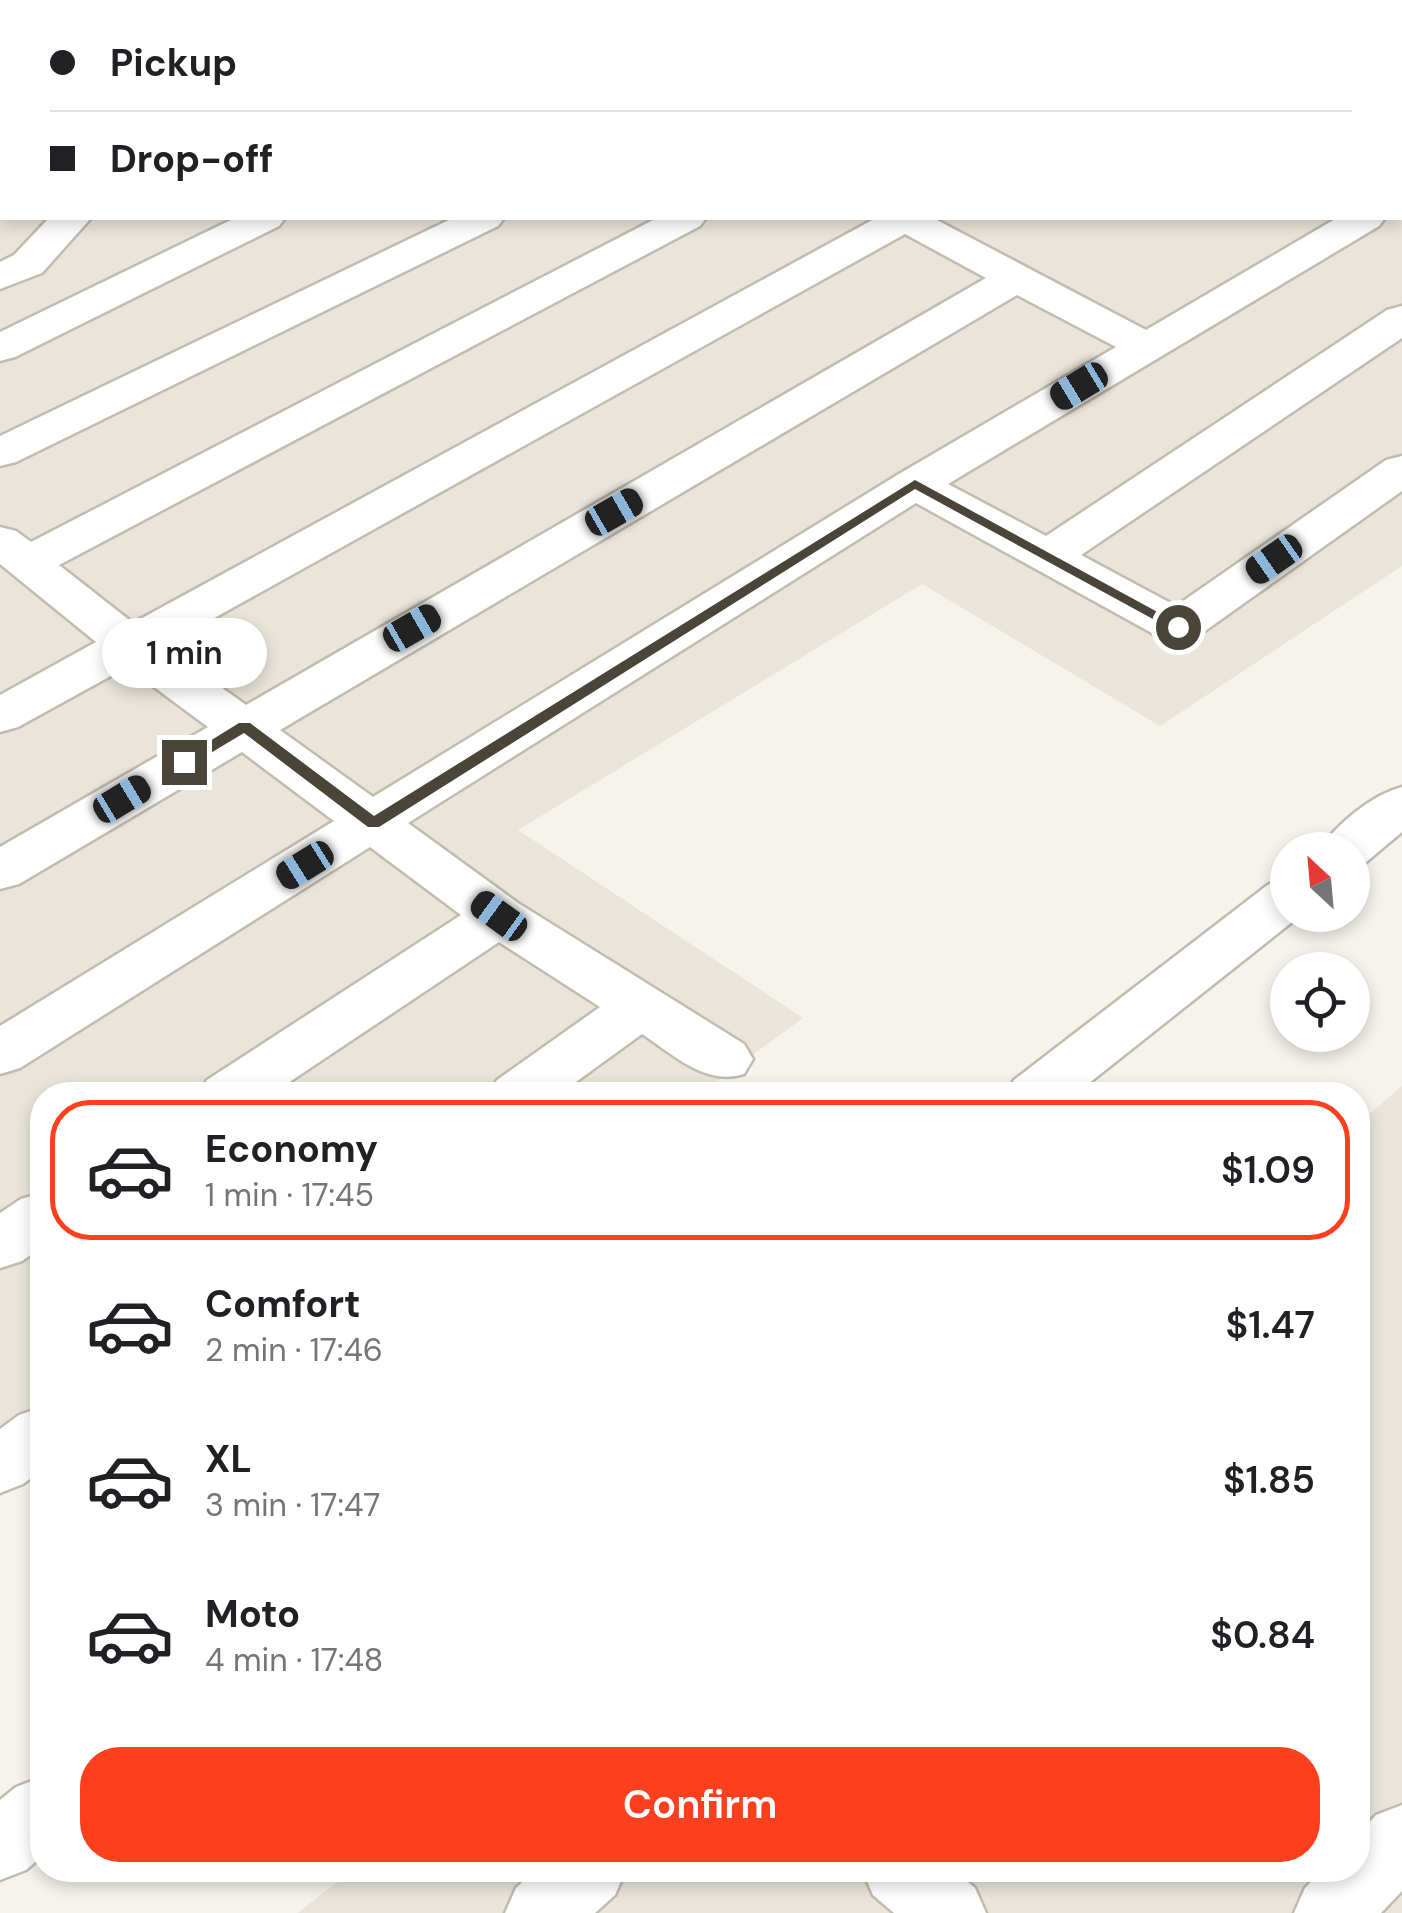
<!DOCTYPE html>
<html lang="en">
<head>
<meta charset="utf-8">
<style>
  :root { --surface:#fff; --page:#f6f6f6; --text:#202124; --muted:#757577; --line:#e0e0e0; --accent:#fc3f1d }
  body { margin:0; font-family:"DM Sans",sans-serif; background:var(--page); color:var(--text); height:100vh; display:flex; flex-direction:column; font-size:38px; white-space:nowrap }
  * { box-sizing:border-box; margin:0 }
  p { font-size:32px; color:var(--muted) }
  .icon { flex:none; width:55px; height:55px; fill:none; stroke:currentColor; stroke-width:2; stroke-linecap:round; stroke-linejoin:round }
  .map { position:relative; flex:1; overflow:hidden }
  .sheet { position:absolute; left:30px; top:1082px; width:1340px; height:800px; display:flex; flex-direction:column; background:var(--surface); border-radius:40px; box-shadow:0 5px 15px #0003 }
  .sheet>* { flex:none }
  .hud { position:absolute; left:0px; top:0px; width:1402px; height:220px; box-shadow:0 5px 15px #0003; display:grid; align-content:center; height:220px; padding:0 50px; background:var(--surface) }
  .needle { width:65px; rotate:334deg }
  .buttons { position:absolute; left:1270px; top:832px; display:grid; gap:20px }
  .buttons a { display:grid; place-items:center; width:100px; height:100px; border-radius:50%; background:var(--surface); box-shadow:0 5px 15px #0003; font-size:50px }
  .end { position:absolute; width:45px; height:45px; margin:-22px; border:12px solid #4b4439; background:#fff; box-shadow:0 0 0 5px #fff }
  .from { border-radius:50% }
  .bubble { position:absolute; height:70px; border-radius:35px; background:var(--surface); box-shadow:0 5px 15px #0003; font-size:32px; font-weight:600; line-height:70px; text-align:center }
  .car { position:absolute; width:30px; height:60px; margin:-30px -15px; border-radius:12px; box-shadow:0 0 8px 2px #0007; background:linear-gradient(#222 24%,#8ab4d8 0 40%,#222 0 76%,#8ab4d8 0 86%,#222 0) }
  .hud b { display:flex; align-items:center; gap:35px; height:95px; font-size:38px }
  .hud b+b { border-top:2px solid var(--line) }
  .hud i { width:25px; height:25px; background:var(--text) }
  ul { padding:18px 0 0; list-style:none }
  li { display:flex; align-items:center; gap:30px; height:140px; margin:0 20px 15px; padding:0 30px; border:5px solid transparent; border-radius:40px }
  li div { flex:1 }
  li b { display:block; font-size:38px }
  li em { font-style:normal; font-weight:600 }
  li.selected { border-color:var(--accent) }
  li>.icon { width:90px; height:90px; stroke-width:1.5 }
  .primary-button { display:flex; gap:20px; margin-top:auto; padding:20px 50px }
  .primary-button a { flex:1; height:115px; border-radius:40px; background:var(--accent); color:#fff; font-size:40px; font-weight:600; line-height:115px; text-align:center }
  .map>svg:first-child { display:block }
</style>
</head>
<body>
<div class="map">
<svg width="1402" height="1913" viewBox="0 0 1402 1913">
  <rect width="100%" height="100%" fill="#f6f3ec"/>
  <!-- residential -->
  <g fill="#eae5da" fill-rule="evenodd">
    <path d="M0,0H1402V566L1160,726L922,584L518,830L803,1018L698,1095H42V1446L0,1478ZM2,2H1400V218H2Z"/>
    <polygon points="1402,1086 1402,1913 298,1913 352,1870 1358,1870 1358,1124"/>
  </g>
  <!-- building -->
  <polygon fill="#d8cfc1" stroke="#d3c7b4" stroke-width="2.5" points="160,0 254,0 260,2 154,2"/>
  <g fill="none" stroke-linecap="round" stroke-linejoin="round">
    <defs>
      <g id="minor">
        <polygon points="687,0 725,0 727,2 689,2"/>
        <polygon points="876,0 915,0 917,2 878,2"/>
        <polygon points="1400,55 1402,55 1400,78"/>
        <polygon points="1402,184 1402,208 1400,209 1400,185"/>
        <polygon points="49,218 91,218 42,273 0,289 0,262 14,255"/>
        <polygon points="235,218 285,218 279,226 15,357 0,361 0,332"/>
        <polygon points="453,218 504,218 498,226 16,462 0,466 0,436"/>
        <path d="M657,218H706L700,226L59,565L133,623L876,218H933L1146,330L1337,218H1385L1379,226L948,484L1046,536L1387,310L1402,306V338L1081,555L1176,606L1386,460L1402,456V491L1195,638L1178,642L1161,638L916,503L408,823L518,903L744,1044L753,1059L744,1074C705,1086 674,1055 642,1034L558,1095H488L497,1080L600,1007L499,942L270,1095H198L207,1080L461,915L370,847L20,1068L0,1074V1026L334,821L242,752L19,884L0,889V847L208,727L127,667L18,727L0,732V695L96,642L0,564V527L16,531L31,542ZM905,234L986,278L246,705L164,646ZM1017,295L1116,347L899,474L373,797L280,730Z"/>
        <path d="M1402,787V832L1365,863L1352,866V850H1320C1336,824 1372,795 1402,787Z"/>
        <polygon points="1288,879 1288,915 1301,915 1074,1095 1005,1095 1014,1080 1269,884"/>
        <polygon points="42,1193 42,1247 22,1261 0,1268 0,1213 21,1199"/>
        <polygon points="42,1407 42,1470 23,1484 0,1493 0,1429 19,1415"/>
        <polygon points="42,1777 42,1856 26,1870 0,1880 0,1800 16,1787"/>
        <polygon points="1402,1805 1402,1891 1381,1913 1294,1913 1305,1888 1322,1870 1358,1870 1358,1834 1376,1815"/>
        <polygon points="535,1870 626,1870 615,1895 595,1913 505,1913 516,1888"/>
        <polygon points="862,1870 954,1870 975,1888 986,1913 894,1913 873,1895"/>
      </g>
    </defs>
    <!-- minor casing -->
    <use href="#minor" stroke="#c2bbae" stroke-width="5"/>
    <!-- minor -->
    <use href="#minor" fill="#fff" fill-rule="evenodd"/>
  </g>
  <!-- route -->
  <polygon fill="#4b4439" points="915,480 1185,627 1173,630 915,489 379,827 368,827 244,733 189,766 176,762 239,723 250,723 374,816"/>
</svg>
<div class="buttons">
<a><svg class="needle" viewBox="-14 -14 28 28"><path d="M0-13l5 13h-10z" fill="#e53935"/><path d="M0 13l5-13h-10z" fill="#757577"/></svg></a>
<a><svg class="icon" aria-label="locate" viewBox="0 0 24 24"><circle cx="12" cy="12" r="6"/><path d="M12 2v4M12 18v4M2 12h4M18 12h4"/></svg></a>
</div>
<i class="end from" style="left:1178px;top:627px"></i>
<i class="end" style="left:184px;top:762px"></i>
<div class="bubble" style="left:102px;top:618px;width:165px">1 min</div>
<i class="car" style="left:1079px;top:386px;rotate:239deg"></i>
<i class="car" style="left:614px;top:512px;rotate:60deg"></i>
<i class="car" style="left:1274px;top:559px;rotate:235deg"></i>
<i class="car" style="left:412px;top:628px;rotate:60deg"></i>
<i class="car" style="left:122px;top:799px;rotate:59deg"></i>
<i class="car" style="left:305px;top:865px;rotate:238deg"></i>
<i class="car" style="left:499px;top:916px;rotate:306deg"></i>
<div class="hud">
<b><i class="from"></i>Pickup</b>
<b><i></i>Drop-off</b>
</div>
<section class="sheet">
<ul>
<li class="selected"><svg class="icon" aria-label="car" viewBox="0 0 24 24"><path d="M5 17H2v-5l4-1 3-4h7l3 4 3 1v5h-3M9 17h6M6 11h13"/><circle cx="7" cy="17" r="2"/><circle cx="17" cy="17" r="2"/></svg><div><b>Economy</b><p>1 min · 17:45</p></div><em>$1.09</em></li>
<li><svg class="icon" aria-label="car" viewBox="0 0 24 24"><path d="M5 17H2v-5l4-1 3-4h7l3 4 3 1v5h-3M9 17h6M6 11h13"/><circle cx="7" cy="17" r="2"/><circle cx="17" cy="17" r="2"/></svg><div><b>Comfort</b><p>2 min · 17:46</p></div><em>$1.47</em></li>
<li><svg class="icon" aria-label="car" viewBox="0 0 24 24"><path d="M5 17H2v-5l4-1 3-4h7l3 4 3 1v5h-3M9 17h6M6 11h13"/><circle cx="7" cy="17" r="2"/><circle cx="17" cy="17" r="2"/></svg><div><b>XL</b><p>3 min · 17:47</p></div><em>$1.85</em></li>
<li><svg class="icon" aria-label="car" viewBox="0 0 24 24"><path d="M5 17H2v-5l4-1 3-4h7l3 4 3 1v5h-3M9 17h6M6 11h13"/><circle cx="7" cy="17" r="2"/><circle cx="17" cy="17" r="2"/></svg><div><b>Moto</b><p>4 min · 17:48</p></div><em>$0.84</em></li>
</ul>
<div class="primary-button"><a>Confirm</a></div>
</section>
</div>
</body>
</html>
